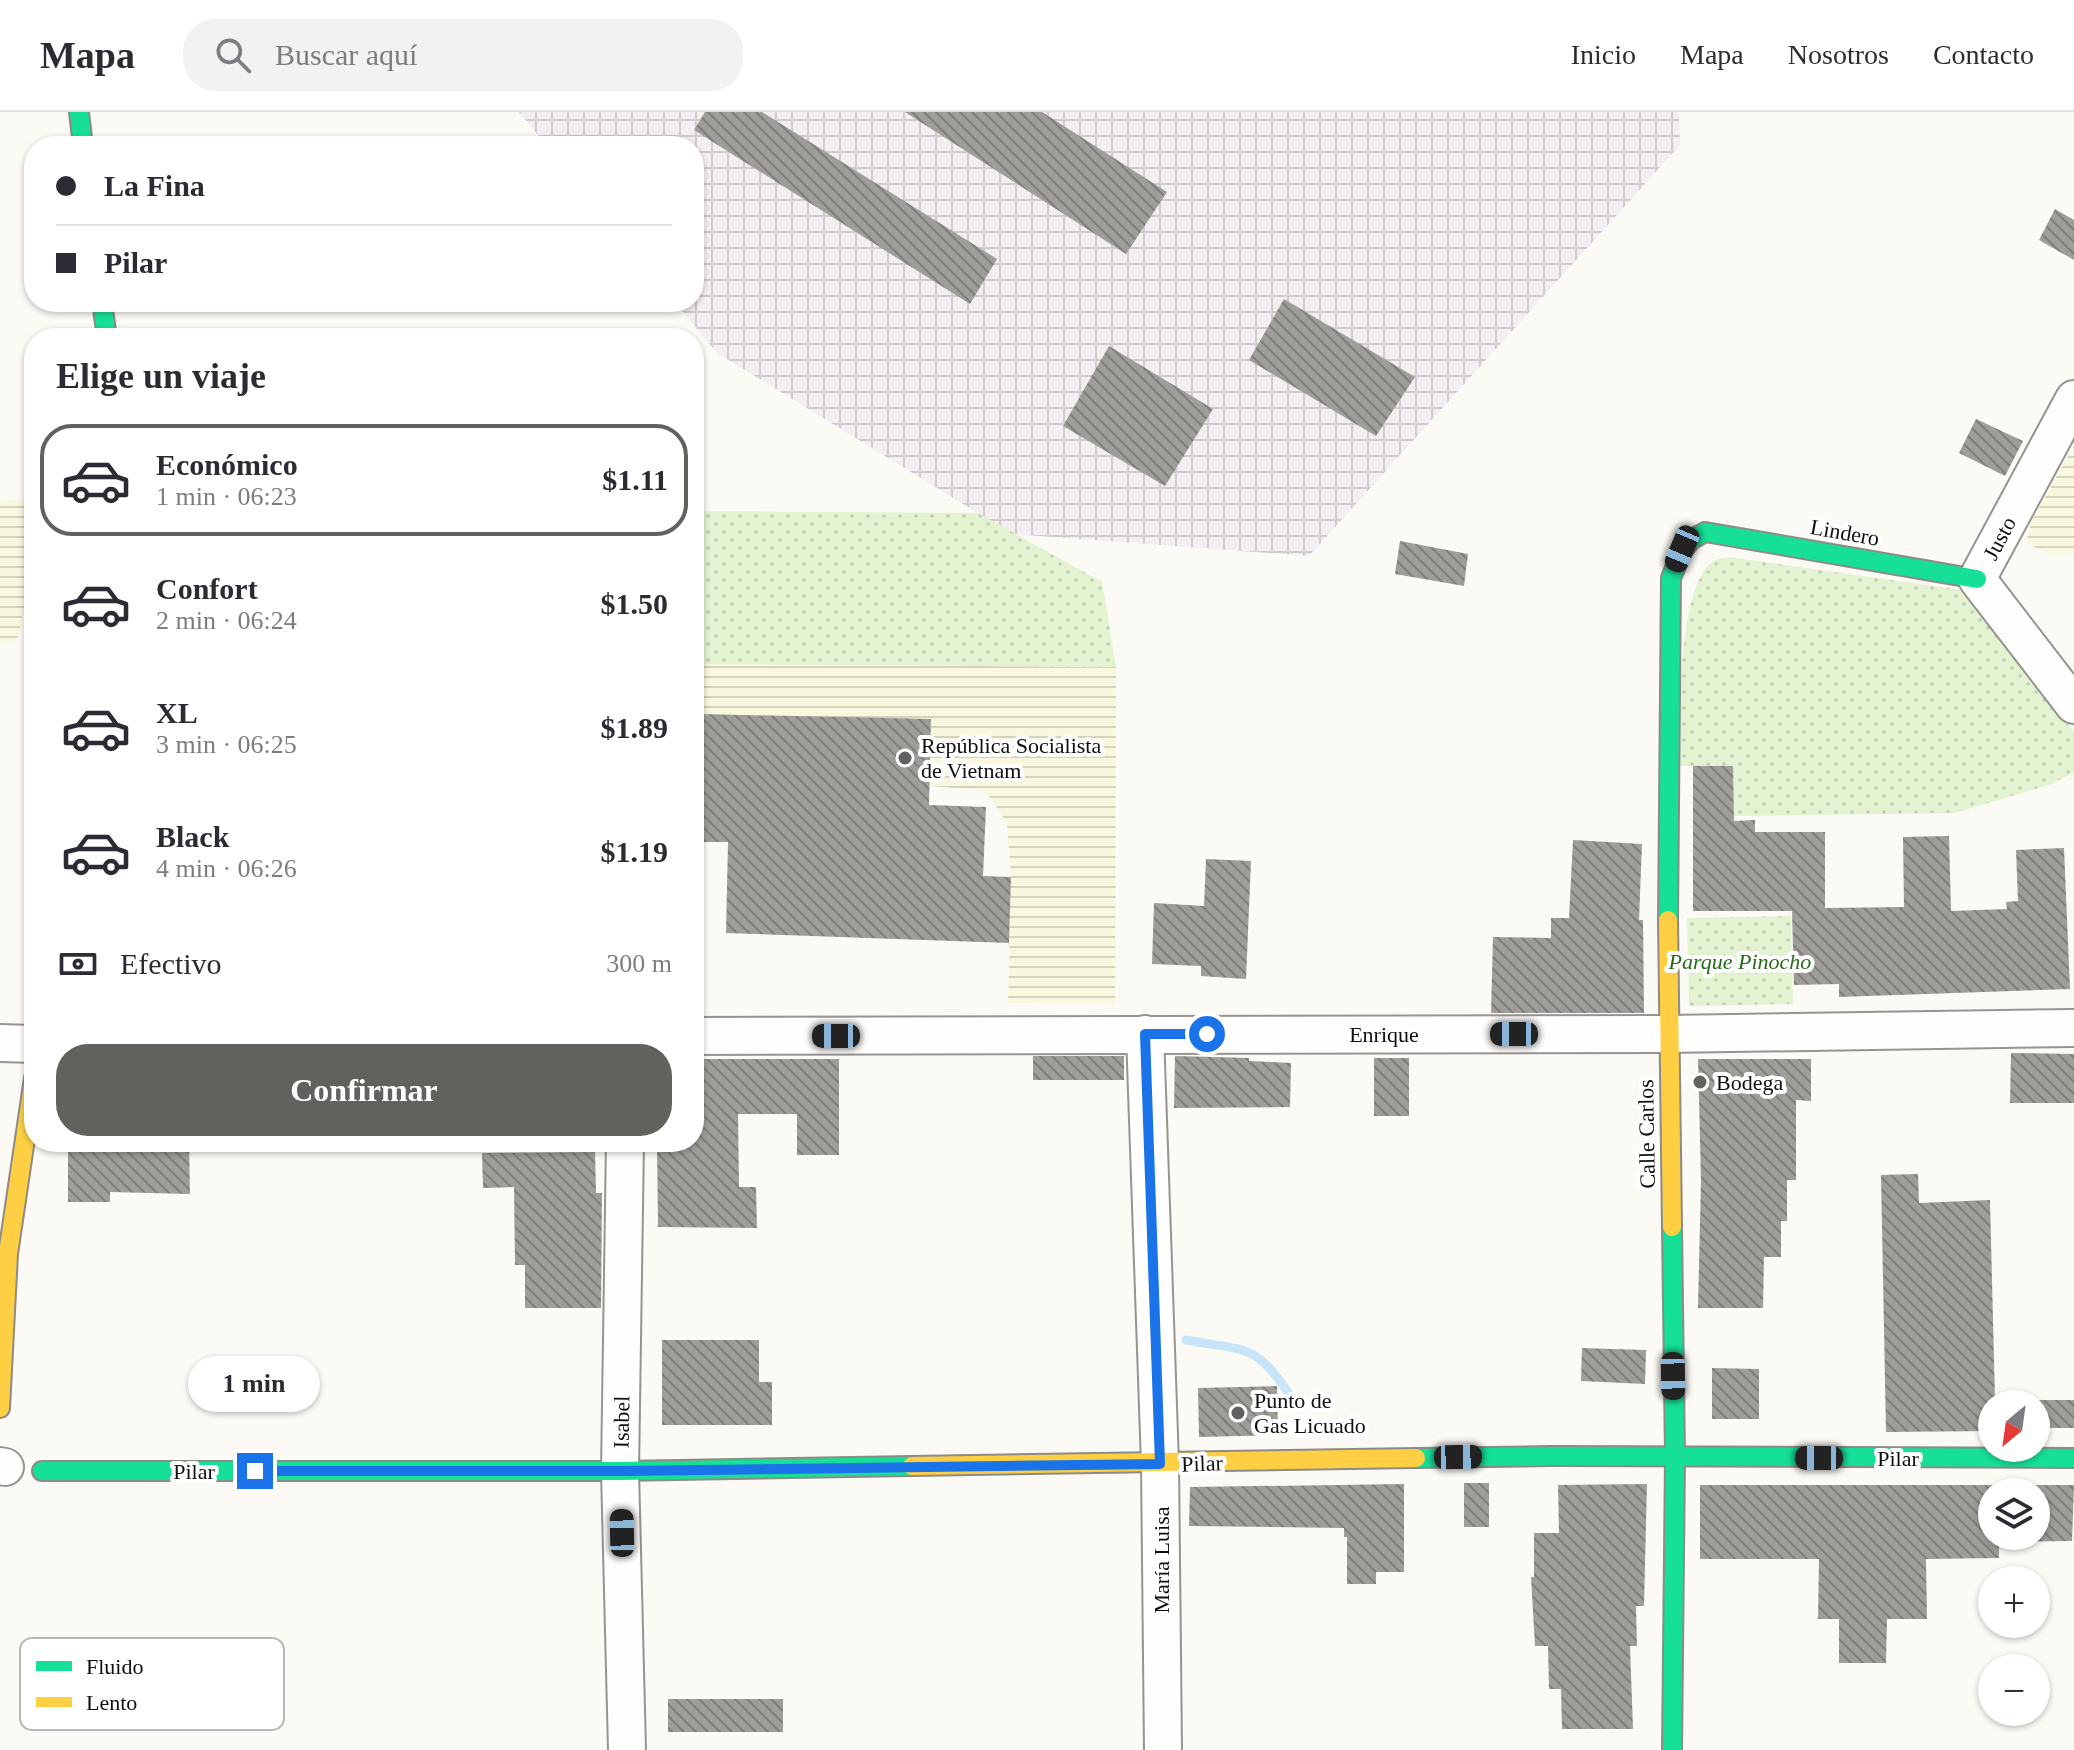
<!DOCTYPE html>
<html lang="es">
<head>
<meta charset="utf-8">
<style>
  :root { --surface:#fff; --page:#f2f2f3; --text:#2b2b33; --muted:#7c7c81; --line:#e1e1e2; --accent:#61615e }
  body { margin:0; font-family:"Times New Roman",serif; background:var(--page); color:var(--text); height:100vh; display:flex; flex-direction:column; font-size:30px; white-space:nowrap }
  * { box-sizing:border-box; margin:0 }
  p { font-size:26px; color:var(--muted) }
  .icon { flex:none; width:44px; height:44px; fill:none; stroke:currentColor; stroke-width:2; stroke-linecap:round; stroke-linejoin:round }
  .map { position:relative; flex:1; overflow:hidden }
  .drawer { position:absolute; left:24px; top:216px; width:680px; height:824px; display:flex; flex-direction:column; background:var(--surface); border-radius:32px; box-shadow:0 2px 6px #0004 }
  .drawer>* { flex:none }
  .banner { position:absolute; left:24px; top:24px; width:680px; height:176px; border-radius:32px; box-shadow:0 2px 6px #0004; display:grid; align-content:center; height:176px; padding:0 32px; background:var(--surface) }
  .needle { width:52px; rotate:209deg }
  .tools { position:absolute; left:1978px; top:1278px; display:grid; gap:16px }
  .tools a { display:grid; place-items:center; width:72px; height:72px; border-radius:50%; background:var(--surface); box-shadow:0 2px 6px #0004; font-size:40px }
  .end { position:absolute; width:36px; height:36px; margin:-18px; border:10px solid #1a73e8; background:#fff; box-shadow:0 0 0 4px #fff }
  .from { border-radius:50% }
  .bubble { position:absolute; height:56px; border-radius:28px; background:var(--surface); box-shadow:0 2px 6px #0004; font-size:26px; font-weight:700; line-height:56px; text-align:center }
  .car { position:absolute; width:24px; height:48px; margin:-24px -12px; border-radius:10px; box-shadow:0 0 6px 2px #0007; background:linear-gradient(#222 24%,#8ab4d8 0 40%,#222 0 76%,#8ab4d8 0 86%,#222 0) }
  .banner b { display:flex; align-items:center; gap:28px; height:76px; font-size:30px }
  .banner b+b { border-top:2px solid var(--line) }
  .banner i { width:20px; height:20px; background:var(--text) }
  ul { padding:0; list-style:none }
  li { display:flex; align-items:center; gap:24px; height:112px; margin:0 16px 12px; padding:0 16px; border:4px solid transparent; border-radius:32px }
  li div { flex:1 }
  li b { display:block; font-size:30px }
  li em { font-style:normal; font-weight:700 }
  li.current { border-color:var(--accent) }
  li>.icon { width:72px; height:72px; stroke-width:1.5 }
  h2 { padding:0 32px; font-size:36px; line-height:96px }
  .pay { display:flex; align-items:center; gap:20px; height:88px; padding:0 32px; font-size:30px }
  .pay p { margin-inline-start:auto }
  .button { display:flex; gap:16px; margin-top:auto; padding:16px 32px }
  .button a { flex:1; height:92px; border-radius:32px; background:var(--accent); color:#fff; font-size:32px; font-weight:700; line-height:92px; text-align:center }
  header { display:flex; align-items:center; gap:48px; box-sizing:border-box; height:112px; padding:0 40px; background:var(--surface); border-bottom:2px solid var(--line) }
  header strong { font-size:38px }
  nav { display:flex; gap:44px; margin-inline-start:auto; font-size:28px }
  .search { width:560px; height:72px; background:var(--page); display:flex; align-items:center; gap:20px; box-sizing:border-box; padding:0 28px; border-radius:32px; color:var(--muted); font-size:30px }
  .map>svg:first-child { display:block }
</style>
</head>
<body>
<header>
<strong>Mapa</strong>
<div class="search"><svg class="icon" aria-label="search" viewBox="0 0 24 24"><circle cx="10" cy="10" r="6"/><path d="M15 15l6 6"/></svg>Buscar aquí</div>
<nav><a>Inicio</a><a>Mapa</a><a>Nosotros</a><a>Contacto</a></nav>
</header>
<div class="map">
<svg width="2074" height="1638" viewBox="0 0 2074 1638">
  <defs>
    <pattern id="industrial-grid" width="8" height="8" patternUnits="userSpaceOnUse" patternTransform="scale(2)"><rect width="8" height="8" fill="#f4edf1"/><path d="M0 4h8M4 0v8" fill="none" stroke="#d0cacd"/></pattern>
    <pattern id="farmland-rules" width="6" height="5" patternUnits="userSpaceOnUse" patternTransform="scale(2)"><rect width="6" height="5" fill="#f9f8df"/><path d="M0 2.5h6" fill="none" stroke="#d4d3be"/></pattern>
    <pattern id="grass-dots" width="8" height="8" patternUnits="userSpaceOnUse" patternTransform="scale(2)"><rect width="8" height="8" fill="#e3f3d2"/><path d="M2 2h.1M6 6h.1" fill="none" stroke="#c2cfb3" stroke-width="1.8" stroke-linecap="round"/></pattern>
    <pattern id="building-back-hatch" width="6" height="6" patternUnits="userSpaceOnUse" patternTransform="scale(2)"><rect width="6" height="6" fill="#9f9d99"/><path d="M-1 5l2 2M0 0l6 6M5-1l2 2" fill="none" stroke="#807e7b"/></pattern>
  </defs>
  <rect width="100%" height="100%" fill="#fcfaf4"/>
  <!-- industrial -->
  <polygon fill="url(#industrial-grid)" points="519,0 1679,0 1680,33 1309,444 1012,422 717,241 675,190 694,190 694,34 547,34"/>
  <!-- farmland -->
  <g fill="url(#farmland-rules)">
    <polygon points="2074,334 2074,441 2052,443 2026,431 2031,410"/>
    <polygon points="34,386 34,447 17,529 0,531 0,389"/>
    <polygon points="694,552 1116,555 1115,892 1008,891 1011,765 1007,712 991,686 980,678 930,674 931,607 694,669"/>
  </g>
  <!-- grass -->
  <g fill="url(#grass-dots)">
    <polygon points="694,399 978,401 1102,470 1116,555 694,552"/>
    <path d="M1729,445L1969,479L2074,620V660L2052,672L1955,701L1734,704L1733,654H1679C1681,609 1676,478 1712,450C1717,446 1724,446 1729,445Z"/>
    <polygon points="1791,804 1793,892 1689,894 1687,806"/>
  </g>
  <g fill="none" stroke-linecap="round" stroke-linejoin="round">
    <!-- stream -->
    <path stroke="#c7e4f8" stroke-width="9" d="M1186,1228C1245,1239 1257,1230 1292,1287"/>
  </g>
  <!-- building -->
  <g fill="url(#building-back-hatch)" fill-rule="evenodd">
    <polygon points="705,0 762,0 997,147 970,192 694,18"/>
    <polygon points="905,0 1042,0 1167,80 1126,142"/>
    <polygon points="2055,97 2074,108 2074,148 2039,128"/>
    <polygon points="1284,187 1415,265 1376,324 1249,248"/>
    <polygon points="1109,234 1213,297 1165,374 1063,314"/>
    <polygon points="1976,307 2023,329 2005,364 1959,341"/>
    <polygon points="1400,429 1468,442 1464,474 1395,462"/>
    <polygon points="700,602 931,607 929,693 986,695 983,764 1011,765 1009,831 726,821 728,730 698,730"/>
    <polygon points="1693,654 1733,654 1734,709 1755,708 1755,720 1825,720 1825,796 1904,795 1903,725 1949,724 1951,799 2007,797 2006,790 2018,789 2016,738 2064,736 2070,877 1839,885 1839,872 1794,873 1792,799 1693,799"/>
    <polygon points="1573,728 1642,732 1639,808 1643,808 1644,901 1491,901 1493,825 1551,826 1551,806 1569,806"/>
    <polygon points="1206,747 1251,749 1246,867 1201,864 1201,854 1152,852 1154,791 1204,794"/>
    <polygon points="2011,941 2074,942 2074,991 2010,991"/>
    <rect x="1033" y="944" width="91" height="24"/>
    <polygon points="1175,944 1249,946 1249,949 1291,951 1290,995 1174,996"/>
    <rect x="1374" y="946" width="35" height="58"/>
    <polygon points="694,947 839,947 839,1043 797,1043 797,1002 738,1002 739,1075 756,1075 757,1116 658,1115 657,1030 694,1030"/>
    <polygon points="1698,947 1811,947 1811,989 1796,988 1796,1068 1787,1068 1787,1109 1781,1109 1781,1145 1764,1145 1763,1196 1698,1196 1701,1068"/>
    <polygon points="68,1030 189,1030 190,1082 110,1080 110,1090 68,1090"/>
    <polygon points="595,1040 596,1081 602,1081 601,1196 525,1196 525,1153 515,1153 514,1075 483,1076 482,1041"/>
    <polygon points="1918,1062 1919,1091 1990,1088 1995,1288 2074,1288 2074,1316 2036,1316 2036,1292 1992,1292 1992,1319 1886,1320 1881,1063"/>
    <polygon points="662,1228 759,1228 759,1270 772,1270 772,1313 662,1313"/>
    <polygon points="1582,1236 1646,1238 1645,1272 1581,1269"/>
    <polygon points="1712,1256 1759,1257 1759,1307 1712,1307"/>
    <polygon points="1277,1274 1278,1323 1199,1325 1198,1276"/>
    <rect x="1464" y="1371" width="25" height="44"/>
    <polygon points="1404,1372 1404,1460 1376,1460 1376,1472 1347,1472 1347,1425 1344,1425 1344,1416 1189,1414 1190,1375"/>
    <polygon points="1647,1372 1644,1494 1636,1494 1637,1534 1630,1534 1633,1617 1562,1617 1561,1577 1549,1577 1548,1534 1535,1534 1531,1465 1534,1465 1534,1421 1559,1421 1558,1373"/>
    <path d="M1700,1373H2074L2072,1429L1999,1430V1446L1926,1447L1927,1507H1887L1886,1551H1839V1507H1818L1819,1447H1700ZM1992,1380H2036V1424H1992Z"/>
    <rect x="668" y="1587" width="115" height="33"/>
  </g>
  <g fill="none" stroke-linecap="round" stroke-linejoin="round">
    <defs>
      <g id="street">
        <polyline points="2074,287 1977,467 2074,593"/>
        <polyline points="1145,922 1160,1352 1163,1638"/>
        <polyline points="694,924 1668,922 2074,916"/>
        <polyline points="0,931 34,932"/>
        <polyline points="625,1030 620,1359 627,1638"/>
        <polyline points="0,1354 5,1355"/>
      </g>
      <g id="fast">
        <polyline points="79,0 83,34"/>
        <polyline points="102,190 107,226"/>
        <polyline points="1668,808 1671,466 1682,439 1691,428 1705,420 1977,467"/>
        <polyline points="1416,1346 1552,1344 2074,1346"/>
        <polyline points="42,1359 620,1359 912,1354"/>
        <polyline points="1672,1638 1675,1345 1672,1115"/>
      </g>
      <g id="slow">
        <polyline points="1668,808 1672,1115"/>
        <polyline points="0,1296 8,1142 34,966"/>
        <polyline points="912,1354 1416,1346"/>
      </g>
    </defs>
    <!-- street casing -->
    <use href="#street" stroke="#959492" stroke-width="40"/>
    <!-- fast casing -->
    <use href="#fast" stroke="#8c8b88" stroke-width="22"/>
    <!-- slow casing -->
    <use href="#slow" stroke="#8c8b88" stroke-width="22"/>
    <!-- street -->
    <use href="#street" stroke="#fffefd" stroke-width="36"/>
    <!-- fast -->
    <use href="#fast" stroke="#16e098" stroke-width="18"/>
    <!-- slow -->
    <use href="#slow" stroke="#ffcf43" stroke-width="18"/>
  </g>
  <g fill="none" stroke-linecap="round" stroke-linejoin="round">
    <!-- route -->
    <polyline stroke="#1a73e8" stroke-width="10" points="255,1359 620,1359 1160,1352 1145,922 1207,922"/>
  </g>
  <!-- markers -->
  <g fill="#61615e" stroke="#fff" stroke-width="3">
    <circle cx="905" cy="646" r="8"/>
    <circle cx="1700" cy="970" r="8"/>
    <circle cx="1238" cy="1301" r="8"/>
  </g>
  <g text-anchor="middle" stroke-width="8" stroke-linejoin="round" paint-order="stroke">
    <!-- street labels -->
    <g font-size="22" fill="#0e0e0e" stroke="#fff">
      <text transform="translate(1845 420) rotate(10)" y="8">Lindero</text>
      <text transform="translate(1999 426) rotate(-62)" y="8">Justo</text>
      <text x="1384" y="930">Enrique</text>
      <text transform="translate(1646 1022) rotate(-91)" y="8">Calle Carlos</text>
      <text transform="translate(621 1310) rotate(-89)" y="8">Isabel</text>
      <text x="1898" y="1354">Pilar</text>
      <text transform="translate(1202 1351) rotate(-2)" y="8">Pilar</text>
      <text x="194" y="1367">Pilar</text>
      <text transform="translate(1161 1448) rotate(-90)" y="8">María Luisa</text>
    </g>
    <!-- poi labels -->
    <g font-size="22" fill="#0e0e0e" stroke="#fff" text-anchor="start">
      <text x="921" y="641">República Socialista<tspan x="921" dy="25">de Vietnam</tspan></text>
      <text x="1716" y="978">Bodega</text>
      <text x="1254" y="1296">Punto de<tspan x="1254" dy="25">Gas Licuado</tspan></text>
    </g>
    <!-- park labels -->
    <g font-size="22" font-style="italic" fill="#266b1a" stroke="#fff">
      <text x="1740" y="857">Parque Pinocho</text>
    </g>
  </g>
  <!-- legend -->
  <rect x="20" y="1526" width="264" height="92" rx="12" fill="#fff" stroke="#b7b7b7" stroke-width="2"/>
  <rect x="36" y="1549" width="36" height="10" fill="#16e098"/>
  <rect x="36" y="1585" width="36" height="10" fill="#ffcf43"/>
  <g font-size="22" fill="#0e0e0e">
    <text x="86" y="1562">Fluido</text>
    <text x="86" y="1598">Lento</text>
  </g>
</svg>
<div class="tools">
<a><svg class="needle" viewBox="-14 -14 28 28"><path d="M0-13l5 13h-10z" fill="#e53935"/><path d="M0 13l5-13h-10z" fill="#7c7c81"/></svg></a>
<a><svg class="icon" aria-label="layers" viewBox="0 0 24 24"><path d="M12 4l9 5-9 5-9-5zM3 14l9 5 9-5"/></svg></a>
<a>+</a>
<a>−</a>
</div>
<i class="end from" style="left:1207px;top:922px"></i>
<i class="end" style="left:255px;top:1359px"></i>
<div class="bubble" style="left:188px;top:1244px;width:132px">1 min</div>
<i class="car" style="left:1682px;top:437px;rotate:203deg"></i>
<i class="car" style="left:1514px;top:922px;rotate:270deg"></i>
<i class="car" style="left:836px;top:924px;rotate:270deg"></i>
<i class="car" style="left:1673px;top:1264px;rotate:179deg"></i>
<i class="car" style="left:1458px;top:1345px;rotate:89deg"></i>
<i class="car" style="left:1819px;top:1346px;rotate:270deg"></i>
<i class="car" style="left:622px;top:1421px;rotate:359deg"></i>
<div class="banner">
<b><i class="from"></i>La Fina</b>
<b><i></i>Pilar</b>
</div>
<section class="drawer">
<h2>Elige un viaje</h2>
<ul>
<li class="current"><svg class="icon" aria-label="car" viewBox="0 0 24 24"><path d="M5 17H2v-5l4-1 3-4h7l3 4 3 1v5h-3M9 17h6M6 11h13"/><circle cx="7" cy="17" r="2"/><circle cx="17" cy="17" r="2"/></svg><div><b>Económico</b><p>1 min · 06:23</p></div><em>$1.11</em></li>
<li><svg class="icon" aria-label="car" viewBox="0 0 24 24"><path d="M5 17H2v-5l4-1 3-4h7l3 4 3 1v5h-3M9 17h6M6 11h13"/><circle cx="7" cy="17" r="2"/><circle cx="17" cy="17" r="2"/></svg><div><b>Confort</b><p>2 min · 06:24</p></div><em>$1.50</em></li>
<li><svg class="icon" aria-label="car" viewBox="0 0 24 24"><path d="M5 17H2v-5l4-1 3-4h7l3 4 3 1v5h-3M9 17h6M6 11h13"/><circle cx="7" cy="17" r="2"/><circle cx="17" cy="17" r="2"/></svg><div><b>XL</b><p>3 min · 06:25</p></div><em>$1.89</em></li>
<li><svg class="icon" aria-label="car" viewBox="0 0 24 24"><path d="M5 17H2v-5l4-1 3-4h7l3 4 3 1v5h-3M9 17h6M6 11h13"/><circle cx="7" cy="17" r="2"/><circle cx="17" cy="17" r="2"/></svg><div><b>Black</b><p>4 min · 06:26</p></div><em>$1.19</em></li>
</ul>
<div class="pay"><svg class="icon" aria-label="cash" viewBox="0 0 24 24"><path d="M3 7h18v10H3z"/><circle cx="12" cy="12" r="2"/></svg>Efectivo<p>300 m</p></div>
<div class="button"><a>Confirmar</a></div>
</section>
</div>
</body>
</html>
